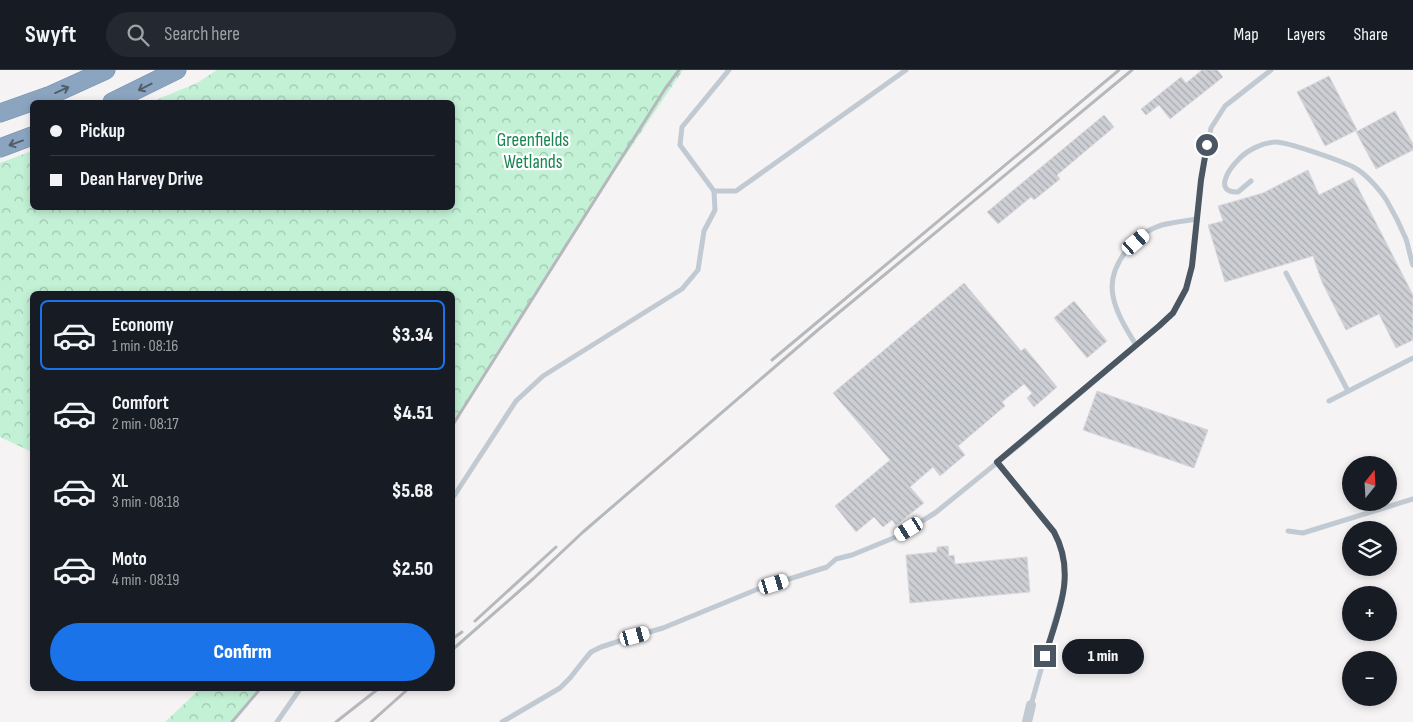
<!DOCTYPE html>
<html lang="en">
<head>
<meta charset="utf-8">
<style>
  :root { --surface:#171b24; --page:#242831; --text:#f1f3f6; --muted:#9ea1a6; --line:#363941; --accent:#1a73e8 }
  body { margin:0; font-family:"Sofia Sans Condensed",sans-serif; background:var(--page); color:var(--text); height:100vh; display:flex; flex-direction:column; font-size:19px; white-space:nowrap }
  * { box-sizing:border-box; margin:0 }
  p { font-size:16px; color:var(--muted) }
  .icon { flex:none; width:28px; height:28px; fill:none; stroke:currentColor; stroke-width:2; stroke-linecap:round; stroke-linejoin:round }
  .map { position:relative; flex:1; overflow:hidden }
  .side { position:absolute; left:30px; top:221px; width:425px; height:400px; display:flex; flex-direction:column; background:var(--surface); border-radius:8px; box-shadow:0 2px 8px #0003 }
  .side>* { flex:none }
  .guide { position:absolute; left:30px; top:30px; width:425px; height:110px; border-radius:8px; box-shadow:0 2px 8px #0003; display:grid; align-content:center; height:110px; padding:0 20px; background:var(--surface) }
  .needle { width:32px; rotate:18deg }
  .buttons { position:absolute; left:1342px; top:386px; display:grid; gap:10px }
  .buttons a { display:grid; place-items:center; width:55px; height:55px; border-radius:50%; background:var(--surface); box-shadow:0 2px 8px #0003; font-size:25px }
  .end { position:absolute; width:22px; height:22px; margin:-11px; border:6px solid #4a5661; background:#fff; box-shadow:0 0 0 2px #fff }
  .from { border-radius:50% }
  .bubble { position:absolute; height:35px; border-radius:18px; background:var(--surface); box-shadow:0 2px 8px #0003; font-size:16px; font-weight:800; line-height:35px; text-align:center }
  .car { position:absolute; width:15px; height:30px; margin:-15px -8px; border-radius:6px; box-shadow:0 0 4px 1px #0007; background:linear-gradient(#fff 24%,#345 0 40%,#fff 0 76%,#345 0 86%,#fff 0) }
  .guide b { display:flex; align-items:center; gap:18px; height:48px; font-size:19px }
  .guide b+b { border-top:1px solid var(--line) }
  .guide i { width:12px; height:12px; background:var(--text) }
  ul { padding:9px 0 0; list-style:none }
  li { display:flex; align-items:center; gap:15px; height:70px; margin:0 10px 8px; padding:0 10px; border:2px solid transparent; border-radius:8px }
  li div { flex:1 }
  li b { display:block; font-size:19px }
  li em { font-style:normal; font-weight:800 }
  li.on { border-color:var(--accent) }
  li>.icon { width:45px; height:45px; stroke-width:1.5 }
  .primary-button { display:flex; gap:10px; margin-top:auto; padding:10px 20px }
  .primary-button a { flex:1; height:58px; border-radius:30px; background:var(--accent); color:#fff; font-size:20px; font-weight:800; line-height:58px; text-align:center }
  header { display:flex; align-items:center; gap:30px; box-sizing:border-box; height:70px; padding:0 25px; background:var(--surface); border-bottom:1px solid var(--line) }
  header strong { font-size:24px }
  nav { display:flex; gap:28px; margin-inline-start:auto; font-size:18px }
  .search { width:350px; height:45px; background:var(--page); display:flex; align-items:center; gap:12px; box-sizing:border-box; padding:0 18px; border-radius:28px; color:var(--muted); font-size:19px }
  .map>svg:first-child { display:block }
</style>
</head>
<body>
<header>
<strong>Swyft</strong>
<div class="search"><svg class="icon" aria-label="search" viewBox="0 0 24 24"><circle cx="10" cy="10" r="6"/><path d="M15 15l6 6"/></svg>Search here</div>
<nav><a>Map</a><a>Layers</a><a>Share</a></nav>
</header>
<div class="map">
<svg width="1413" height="652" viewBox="0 0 1413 652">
  <defs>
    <pattern id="park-crowns" width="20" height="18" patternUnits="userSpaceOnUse" patternTransform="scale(1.25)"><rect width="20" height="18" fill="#c3f1d5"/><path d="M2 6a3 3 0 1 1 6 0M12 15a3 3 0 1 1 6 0" fill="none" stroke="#a0c6b0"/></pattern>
    <pattern id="building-back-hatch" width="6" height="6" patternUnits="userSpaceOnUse" patternTransform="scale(1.25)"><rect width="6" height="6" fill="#cdcfd5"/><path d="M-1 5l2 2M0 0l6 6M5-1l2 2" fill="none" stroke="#a8abb0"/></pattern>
  </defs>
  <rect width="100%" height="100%" fill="#f5f3f3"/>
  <!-- park -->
  <g fill="url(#park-crowns)">
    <polygon points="217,0 683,0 596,129 453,356 452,224 32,224 32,382 0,367 0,93 32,81 32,138 452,138 452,32 151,32 197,13"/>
    <polygon points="200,619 260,619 232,652 165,652"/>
  </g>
  <!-- building -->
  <g fill="url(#building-back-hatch)" stroke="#d7d9de">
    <polygon points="1202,0 1217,0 1223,7 1170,49 1159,35 1146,45 1141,39 1181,7 1186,13"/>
    <polygon points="1329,6 1357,60 1325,76 1297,22"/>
    <polygon points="1395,41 1413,74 1413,80 1376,99 1356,62"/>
    <polygon points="1104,45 1114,57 1057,105 1060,109 1034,130 1031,127 998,154 987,142"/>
    <polygon points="1308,100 1319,125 1353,108 1413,225 1413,270 1396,278 1379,244 1346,260 1322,212 1313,186 1225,212 1208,155 1223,151 1218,136 1263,123"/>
    <polygon points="964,213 1021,281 1025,278 1057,317 1034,337 1027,328 1032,323 1024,314 1002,332 1005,336 958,376 965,385 940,406 933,397 910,417 924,433 896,455 892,450 883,457 874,447 856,462 835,436 890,390 833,323"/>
    <polygon points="1074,231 1107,271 1087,288 1054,248"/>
    <polygon points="1097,321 1208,360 1194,398 1083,360"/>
    <polygon points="948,476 949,486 954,485 955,494 1027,487 1030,522 910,533 906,485 937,482 937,477"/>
  </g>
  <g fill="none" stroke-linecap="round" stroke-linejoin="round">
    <defs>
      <g id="motorway">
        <polyline points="112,32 177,0"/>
        <polyline points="0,43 51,25 106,0"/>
        <polyline points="0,78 32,66"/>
      </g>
    </defs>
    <!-- motorway casing -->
    <use href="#motorway" stroke="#7690ad" stroke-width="19"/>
    <!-- service -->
    <g stroke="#c1cad2" stroke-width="5">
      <polyline points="729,0 682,57 680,75 714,121 736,121 906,0"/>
      <path d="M1251,111L1238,122C1213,123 1229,99 1238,90C1247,80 1262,73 1275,72C1285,71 1345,92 1355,98C1366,104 1381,121 1387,131C1394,143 1401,157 1406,169C1409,178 1410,187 1413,195"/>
      <polyline points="1286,203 1348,321"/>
      <path d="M1136,275C1127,260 1116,243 1113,226C1107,196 1135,163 1162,155C1173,152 1185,151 1197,149"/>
      <polyline points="1329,331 1413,288"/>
      <path d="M997,392L1054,461C1064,481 1067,501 1063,522L1031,635"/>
      <polyline points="452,429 516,331 543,306 682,219 698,200 704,161 715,140 714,121"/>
      <polyline points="1288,461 1303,463 1413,429"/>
      <polyline points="277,652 300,619"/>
      <polyline points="502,652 560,618 570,608 585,589 591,582 601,577 635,566 663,558 758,519 827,497 836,489 852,485 896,467 935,443 1024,371 1159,256 1173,243 1186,219 1192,196 1201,110 1211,58 1225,36 1271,0"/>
    </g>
    <!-- minor -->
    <polyline stroke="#c1cad2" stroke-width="10" points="1027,652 1031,635"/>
    <!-- motorway -->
    <use href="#motorway" stroke="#8ba5c1" stroke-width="18"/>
    <!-- rail -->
    <g stroke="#b5b8bd" stroke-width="3">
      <polyline points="772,290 1119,0"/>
      <polyline points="452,356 665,19 679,0"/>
      <polyline points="475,551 556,477"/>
      <polyline points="452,569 462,562"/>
      <polyline points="452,580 533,509 583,462 819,259 1132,0"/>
      <polyline points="232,652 260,619"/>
      <polyline points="336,652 378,619"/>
      <polyline points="371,652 408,619"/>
    </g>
  </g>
  <!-- one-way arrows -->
  <defs><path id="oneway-shaft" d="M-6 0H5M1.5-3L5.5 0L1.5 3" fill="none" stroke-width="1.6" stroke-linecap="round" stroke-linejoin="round" transform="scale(1.25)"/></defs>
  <g stroke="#505e6b">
    <use href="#oneway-shaft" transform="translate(145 17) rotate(153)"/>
    <use href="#oneway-shaft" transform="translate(62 20) rotate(-24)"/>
    <use href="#oneway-shaft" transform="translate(16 73) rotate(160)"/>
  </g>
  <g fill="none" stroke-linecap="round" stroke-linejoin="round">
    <!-- route -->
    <path stroke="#4a5661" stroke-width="6" d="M1045,586C1058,543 1077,504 1054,462L997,392L1159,256L1173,243L1186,219L1192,196L1201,110L1207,75"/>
  </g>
  <g text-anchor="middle" stroke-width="4.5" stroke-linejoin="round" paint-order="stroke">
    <!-- park labels -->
    <g font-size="19" fill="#17864f" stroke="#fff">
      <text x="533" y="76">Greenfields<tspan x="533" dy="22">Wetlands</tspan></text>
    </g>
  </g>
</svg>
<div class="buttons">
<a><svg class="needle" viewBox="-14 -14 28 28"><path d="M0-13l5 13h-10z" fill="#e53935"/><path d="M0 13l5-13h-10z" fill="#9ea1a6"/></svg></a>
<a><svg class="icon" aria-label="layers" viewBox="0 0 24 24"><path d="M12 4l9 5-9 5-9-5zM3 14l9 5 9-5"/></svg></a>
<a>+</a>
<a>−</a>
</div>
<i class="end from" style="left:1207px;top:75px"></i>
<i class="end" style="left:1045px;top:586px"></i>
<div class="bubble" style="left:1062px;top:569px;width:82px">1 min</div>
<i class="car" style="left:1136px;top:172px;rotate:49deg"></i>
<i class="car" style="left:909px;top:459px;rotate:238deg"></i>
<i class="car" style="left:774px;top:514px;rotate:73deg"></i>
<i class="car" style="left:635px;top:566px;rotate:75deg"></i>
<div class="guide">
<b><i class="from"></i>Pickup</b>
<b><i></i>Dean Harvey Drive</b>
</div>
<section class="side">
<ul>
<li class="on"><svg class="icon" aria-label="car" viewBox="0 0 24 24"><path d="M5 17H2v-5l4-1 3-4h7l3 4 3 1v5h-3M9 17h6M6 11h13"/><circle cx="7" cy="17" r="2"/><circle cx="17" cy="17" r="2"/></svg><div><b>Economy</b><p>1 min · 08:16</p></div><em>$3.34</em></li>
<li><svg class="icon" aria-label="car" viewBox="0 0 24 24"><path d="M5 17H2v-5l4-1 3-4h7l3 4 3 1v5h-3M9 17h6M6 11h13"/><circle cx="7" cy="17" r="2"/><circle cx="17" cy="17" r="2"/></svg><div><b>Comfort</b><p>2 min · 08:17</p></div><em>$4.51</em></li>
<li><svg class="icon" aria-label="car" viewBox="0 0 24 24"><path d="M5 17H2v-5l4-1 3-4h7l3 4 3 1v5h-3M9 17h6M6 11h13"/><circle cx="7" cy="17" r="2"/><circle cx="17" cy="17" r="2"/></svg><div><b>XL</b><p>3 min · 08:18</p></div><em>$5.68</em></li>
<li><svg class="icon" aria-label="car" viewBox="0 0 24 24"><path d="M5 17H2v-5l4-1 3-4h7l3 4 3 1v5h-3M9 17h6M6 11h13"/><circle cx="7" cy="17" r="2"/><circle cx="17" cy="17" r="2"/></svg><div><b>Moto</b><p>4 min · 08:19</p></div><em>$2.50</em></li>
</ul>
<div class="primary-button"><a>Confirm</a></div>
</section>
</div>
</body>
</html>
